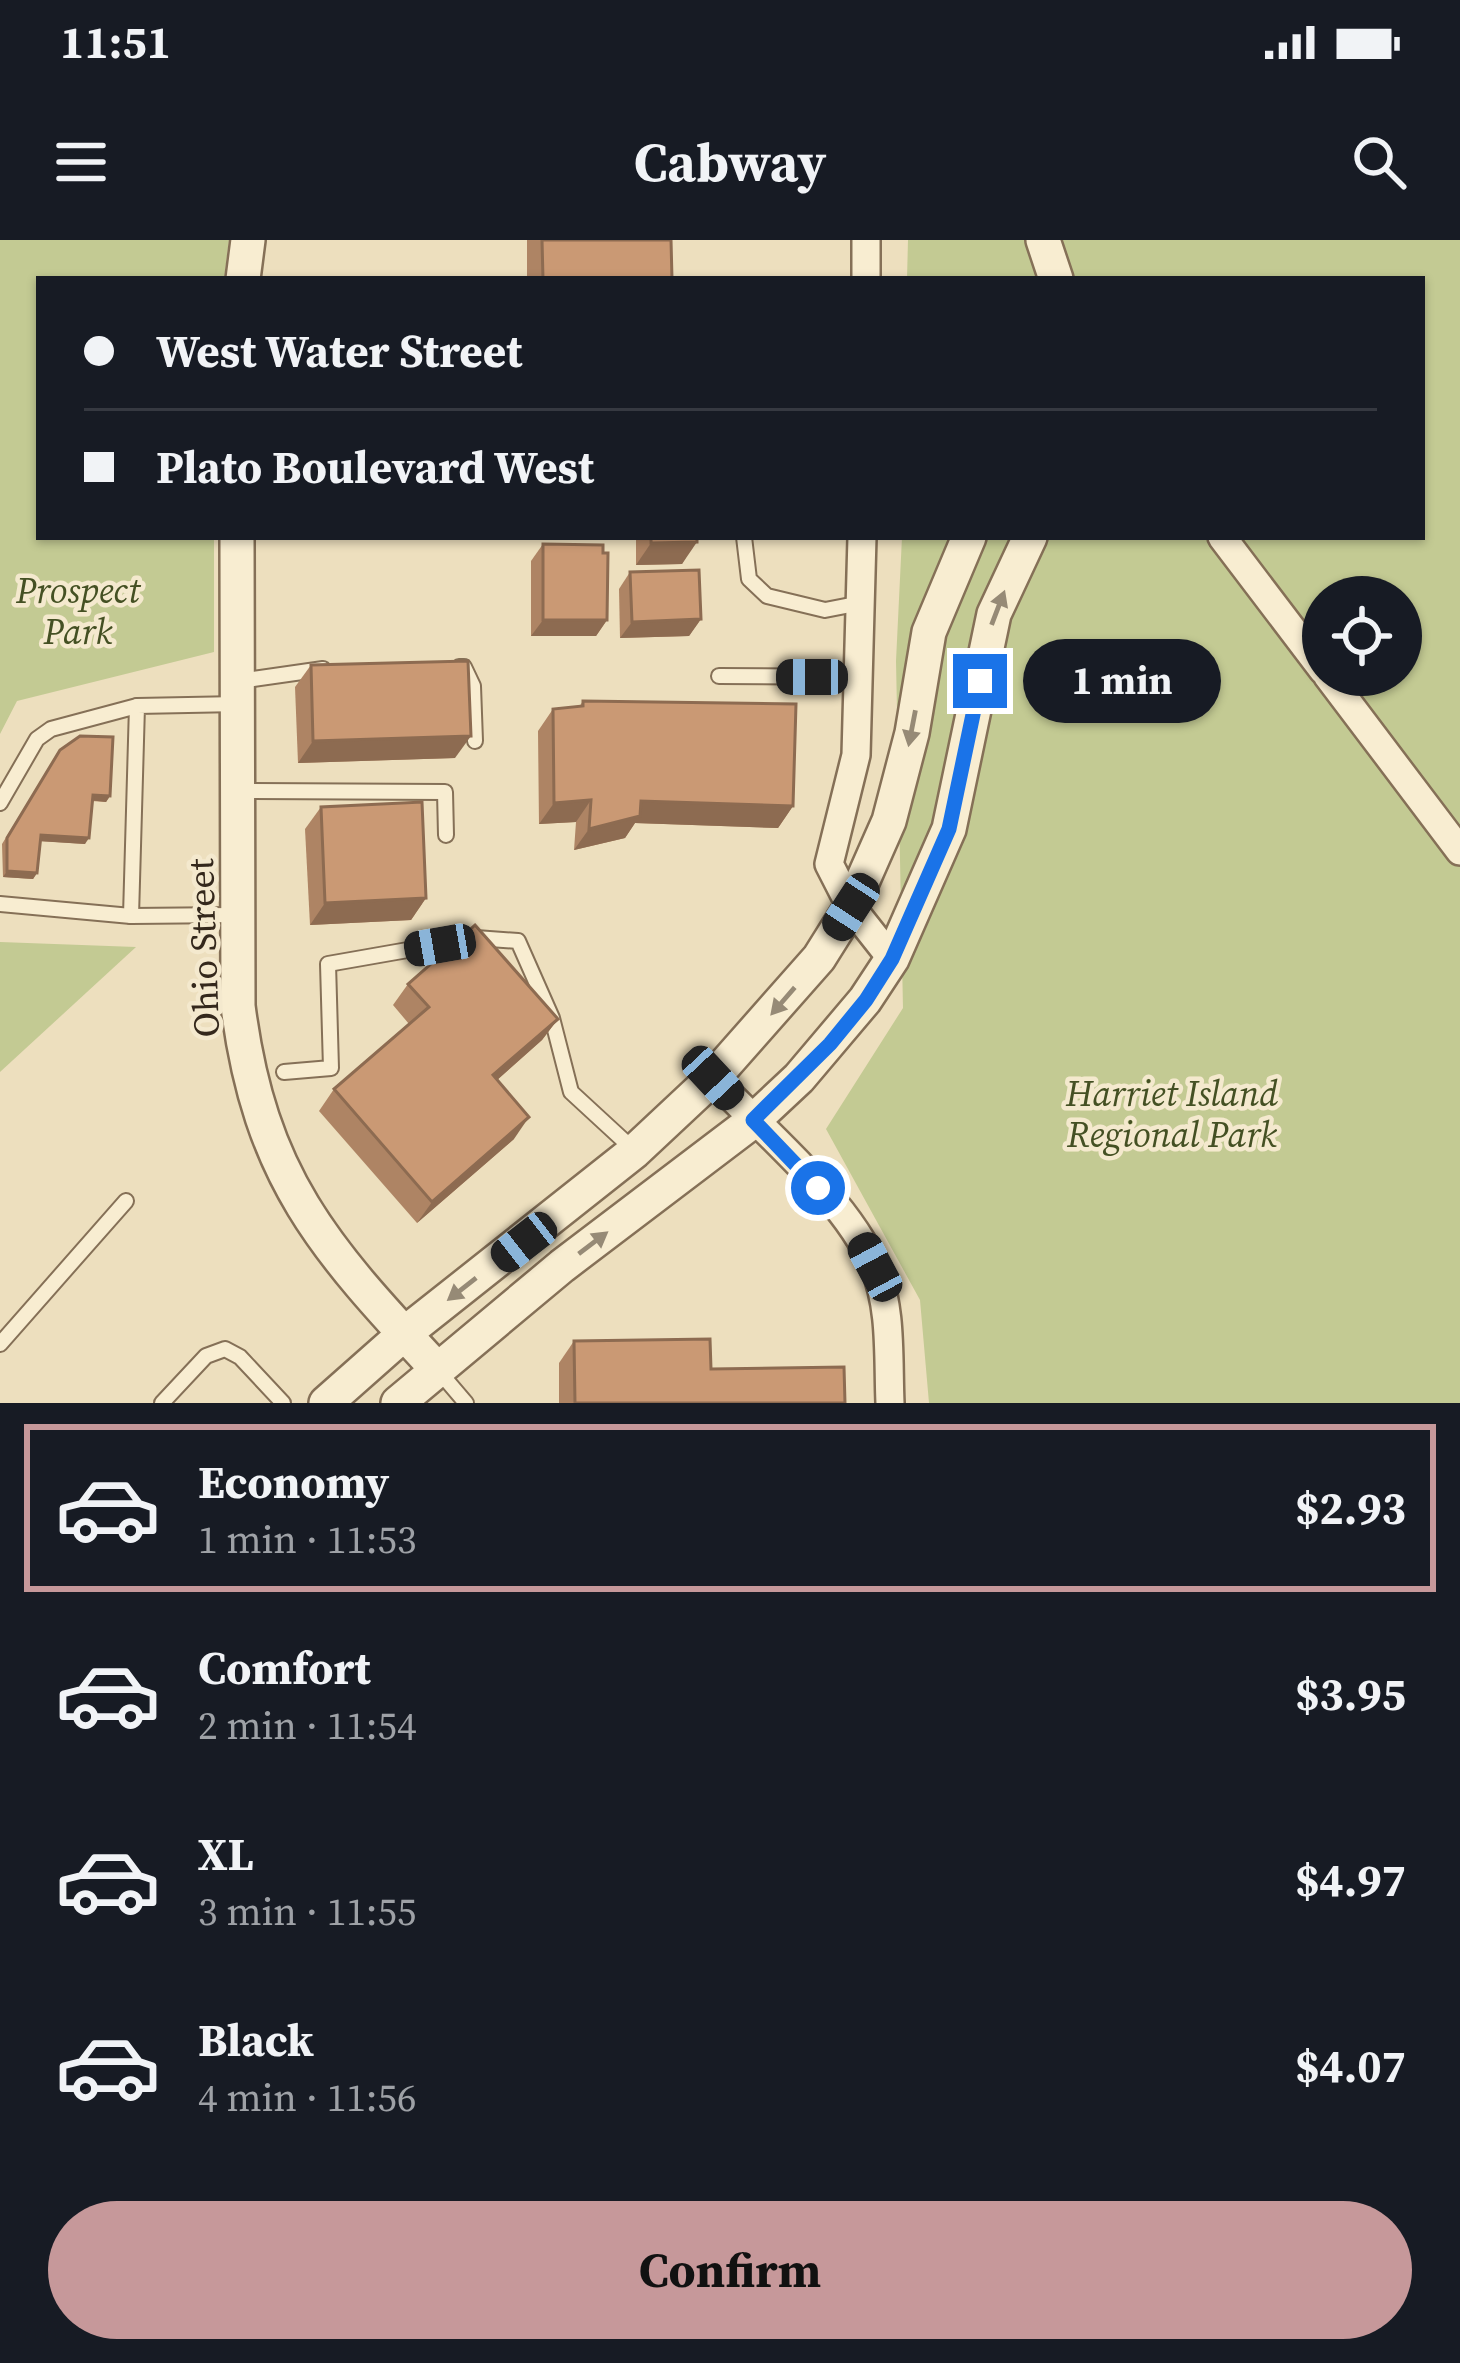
<!DOCTYPE html>
<html lang="en">
<head>
<meta charset="utf-8">
<style>
  :root { --surface:#171b24; --page:#20242c; --text:#f1f3f6; --muted:#9ea1a6; --line:#363941; --accent:#c6989a }
  body { margin:0; font-family:"Source Serif 4",serif; background:var(--page); color:var(--text); height:100vh; display:flex; flex-direction:column; font-size:45px; white-space:nowrap }
  * { box-sizing:border-box; margin:0 }
  p { font-size:39px; color:var(--muted) }
  .icon { flex:none; width:66px; height:66px; fill:none; stroke:currentColor; stroke-width:2; stroke-linecap:round; stroke-linejoin:round }
  .map { position:relative; height:1163px; overflow:hidden }
  .sheet { display:flex; flex-direction:column; background:var(--surface); flex:1 }
  .sheet>* { flex:none }
  .hud { position:absolute; left:36px; top:36px; width:1389px; height:264px; border-radius:0px; box-shadow:0 3px 9px #0004; display:grid; align-content:center; height:264px; padding:0 48px; background:var(--surface) }
  .tools { position:absolute; left:1302px; top:336px; display:grid; gap:24px }
  .tools a { display:grid; place-items:center; width:120px; height:120px; border-radius:50%; background:var(--surface); box-shadow:0 3px 9px #0004; font-size:60px }
  .end { position:absolute; width:54px; height:54px; margin:-27px; border:15px solid #1a73e8; background:#fff; box-shadow:0 0 0 6px #fff }
  .from { border-radius:50% }
  .bubble { position:absolute; height:84px; border-radius:42px; background:var(--surface); box-shadow:0 3px 9px #0004; font-size:39px; font-weight:700; line-height:84px; text-align:center }
  .car { position:absolute; width:36px; height:72px; margin:-36px -18px; border-radius:15px; box-shadow:0 0 9px 3px #0007; background:linear-gradient(#222 24%,#8ab4d8 0 40%,#222 0 76%,#8ab4d8 0 86%,#222 0) }
  .hud b { display:flex; align-items:center; gap:42px; height:114px; font-size:45px }
  .hud b+b { border-top:3px solid var(--line) }
  .hud i { width:30px; height:30px; background:var(--text) }
  ul { padding:21px 0 0; list-style:none }
  li { display:flex; align-items:center; gap:36px; height:168px; margin:0 24px 18px; padding:0 24px; border:6px solid transparent; border-radius:0px }
  li div { flex:1 }
  li b { display:block; font-size:45px }
  li em { font-style:normal; font-weight:700 }
  li.on { border-color:var(--accent) }
  li>.icon { width:108px; height:108px; stroke-width:1.5 }
  .action { display:flex; gap:24px; margin-top:auto; padding:24px 48px }
  .action a { flex:1; height:138px; border-radius:72px; background:var(--accent); color:#111; font-size:48px; font-weight:700; line-height:138px; text-align:center }
  .status { display:flex; justify-content:space-between; align-items:center; height:84px; padding:0 60px; background:var(--surface); direction:ltr }
  .status svg { height:33px; fill:currentColor }
  header { display:flex; justify-content:space-between; align-items:center; height:156px; padding:0 48px; background:var(--surface); font-size:54px; font-weight:700 }
  .map>svg:first-child { display:block }
</style>
</head>
<body>
<div class="status"><b>11:51</b><svg viewBox="0 0 49 12"><path d="M0 12V9h3v3zM5 12V6h3v6zM10 12V3h3v9zM15 12V0h3v12zM26 1h20v11H26zM47 4h2v5h-2z"/></svg></div>
<header><svg class="icon" aria-label="menu" viewBox="0 0 24 24"><path d="M4 6h16M4 12h16M4 18h16"/></svg>Cabway<svg class="icon" aria-label="search" viewBox="0 0 24 24"><circle cx="10" cy="10" r="6"/><path d="M15 15l6 6"/></svg></header>
<div class="map">
<svg width="1460" height="1163" viewBox="0 0 1460 1163">
  <rect width="100%" height="100%" fill="#eddfbe"/>
  <!-- green -->
  <g fill="#c3ca93" fill-rule="evenodd">
    <polygon points="0,0 229,0 224,39 39,39 39,297 214,297 214,412 17,461 0,494"/>
    <path d="M908,0H1460V1163H929L920,1060L826,889L903,768L896,421L902,297H1422V39H907ZM1323,357H1401V435H1323Z"/>
    <polygon points="0,702 136,707 0,832"/>
  </g>
  <g fill="none" stroke-linecap="round" stroke-linejoin="round">
    <defs>
      <g id="service">
        <polyline points="744,297 749,339 767,356 825,370 861,363"/>
        <polyline points="459,427 464,427 473,446 475,501"/>
        <polyline points="719,436 859,437"/>
        <polyline points="239,441 323,429"/>
        <polyline points="239,551 445,552 446,595"/>
        <polyline points="0,563 37,499 51,489 137,466"/>
        <polyline points="0,664 131,676"/>
        <polyline points="234,675 131,676 137,466 239,464"/>
        <polyline points="284,832 331,828 328,724 476,698 518,701 552,778 571,852 635,911"/>
        <polyline points="0,1104 126,961"/>
        <polyline points="437,1129 466,1163"/>
        <polyline points="162,1163 206,1116 225,1109 240,1117 283,1163"/>
      </g>
      <g id="minor">
        <polyline points="866,39 866,0"/>
        <polyline points="862,297 856,515 829,624 851,667 892,719"/>
        <polyline points="1222,297 1323,430"/>
        <polyline points="1327,435 1460,611"/>
        <path d="M713,838C762,890 848,961 874,1026C892,1068 888,1118 890,1163"/>
      </g>
      <g id="tertiary">
        <polyline points="1043,0 1056,39"/>
        <polyline points="243,39 248,0"/>
        <path d="M237,297L238,766C260,937 323,1007 437,1129"/>
        <polyline points="326,1163 404,1094 635,911 713,838 819,718 851,667 889,581 912,493 929,392 969,297"/>
        <polyline points="398,1163 562,1026 753,881 799,838 865,760 892,719 949,589 994,374 1030,297"/>
      </g>
    </defs>
    <!-- service casing -->
    <use href="#service" stroke="#857057" stroke-width="18"/>
    <!-- minor casing -->
    <use href="#minor" stroke="#857057" stroke-width="32"/>
    <!-- tertiary casing -->
    <use href="#tertiary" stroke="#857057" stroke-width="38"/>
    <!-- service -->
    <use href="#service" stroke="#f8edd1" stroke-width="14"/>
    <!-- minor -->
    <use href="#minor" stroke="#f8edd1" stroke-width="27"/>
    <!-- tertiary -->
    <use href="#tertiary" stroke="#f8edd1" stroke-width="33"/>
  </g>
  <!-- wall -->
  <g fill="#ae8464">
    <polygon points="527,0 671,0 672,39 527,39"/>
    <polygon points="636,297 697,297 682,324 636,325"/>
    <polygon points="543,304 607,380 596,396 531,396 531,321"/>
    <polygon points="630,332 701,379 689,396 620,398 619,349"/>
    <polygon points="311,425 455,518 298,523 295,447"/>
    <polygon points="583,461 793,566 778,588 635,583 625,598 574,610 576,582 539,584 538,491 553,469 579,467"/>
    <polygon points="60,510 110,556 106,562 92,561 85,604 40,601 37,633 33,639 3,637 2,604"/>
    <polygon points="321,567 426,658 411,680 310,685 305,589"/>
    <polygon points="408,744 558,779 542,800 497,840 514,899 417,983 319,871 334,849 409,784 393,765"/>
    <polygon points="574,1101 711,1129 845,1163 559,1163 559,1123"/>
  </g>
  <!-- shaded-wall -->
  <g fill="#8d6b51">
    <polygon points="697,302 682,324 636,325 651,303"/>
    <polygon points="701,379 689,396 620,398 632,382"/>
    <polygon points="543,380 607,380 596,396 531,396"/>
    <polygon points="471,496 455,518 298,523 313,501"/>
    <polygon points="93,555 110,556 106,562 89,560"/>
    <polygon points="591,560 576,582 539,584 554,563"/>
    <polygon points="641,561 793,566 778,588 635,583 625,598 574,610 589,589"/>
    <polygon points="41,595 89,598 85,604 37,601"/>
    <polygon points="7,631 37,633 33,639 3,637"/>
    <polygon points="426,658 411,680 310,685 325,663"/>
    <polygon points="558,779 542,800 478,857 493,835"/>
    <polygon points="529,877 514,899 417,983 432,962"/>
  </g>
  <!-- building -->
  <g fill="#ca9974" stroke="#8d6b51" stroke-width="3">
    <polygon points="542,0 671,0 672,39 543,39"/>
    <polygon points="651,297 697,297 697,302 651,303"/>
    <polygon points="543,304 603,305 603,313 608,313 607,380 543,380"/>
    <polygon points="699,330 701,379 632,382 630,332"/>
    <polygon points="468,421 471,496 313,501 311,425"/>
    <polygon points="583,461 796,464 793,566 641,561 640,576 589,589 591,560 554,563 553,469 583,466"/>
    <polygon points="80,496 113,497 110,556 93,555 89,598 41,595 37,633 7,631 7,598 60,510"/>
    <polygon points="422,562 426,658 325,663 321,567"/>
    <polygon points="475,685 558,779 493,835 529,877 432,962 334,849 429,767 408,744"/>
    <polygon points="710,1099 711,1129 844,1127 845,1163 575,1163 574,1101"/>
  </g>
  <!-- one-way arrows -->
  <defs><path id="oneway-solid" d="M-6-.8H1V-3.2L6.5 0L1 3.2V.8H-6Z" transform="scale(3)"/></defs>
  <g fill="#968a76">
    <use href="#oneway-solid" transform="translate(998 368) rotate(-69)"/>
    <use href="#oneway-solid" transform="translate(912 488) rotate(101)"/>
    <use href="#oneway-solid" transform="translate(783 761) rotate(131)"/>
    <use href="#oneway-solid" transform="translate(593 1003) rotate(-37)"/>
    <use href="#oneway-solid" transform="translate(462 1049) rotate(142)"/>
  </g>
  <g fill="none" stroke-linecap="round" stroke-linejoin="round">
    <!-- route -->
    <polyline stroke="#1a73e8" stroke-width="15" points="818,948 753,880 830,804 866,760 892,719 949,589 980,441"/>
  </g>
  <g text-anchor="middle" stroke-width="9" stroke-linejoin="round" paint-order="stroke">
    <!-- park labels -->
    <g font-size="36" font-style="italic" fill="#445023" stroke="#f4e9ce">
      <text x="78" y="363">Prospect<tspan x="78" dy="41">Park</tspan></text>
      <text x="1172" y="866">Harriet Island<tspan x="1172" dy="41">Regional Park</tspan></text>
    </g>
    <!-- street labels -->
    <g font-size="36" fill="#34281c" stroke="#f4e9ce">
      <text transform="translate(203 708) rotate(-92)" y="13">Ohio Street</text>
    </g>
  </g>
</svg>
<div class="tools">
<a><svg class="icon" aria-label="locate" viewBox="0 0 24 24"><circle cx="12" cy="12" r="6"/><path d="M12 2v4M12 18v4M2 12h4M18 12h4"/></svg></a>
</div>
<i class="end from" style="left:818px;top:948px"></i>
<i class="end" style="left:980px;top:441px"></i>
<div class="bubble" style="left:1023px;top:399px;width:198px">1 min</div>
<i class="car" style="left:812px;top:437px;rotate:270deg"></i>
<i class="car" style="left:851px;top:667px;rotate:213deg"></i>
<i class="car" style="left:440px;top:705px;rotate:260deg"></i>
<i class="car" style="left:713px;top:838px;rotate:137deg"></i>
<i class="car" style="left:524px;top:1002px;rotate:232deg"></i>
<i class="car" style="left:875px;top:1027px;rotate:332deg"></i>
<div class="hud">
<b><i class="from"></i>West Water Street</b>
<b><i></i>Plato Boulevard West</b>
</div>
</div>
<section class="sheet">
<ul>
<li class="on"><svg class="icon" aria-label="car" viewBox="0 0 24 24"><path d="M5 17H2v-5l4-1 3-4h7l3 4 3 1v5h-3M9 17h6M6 11h13"/><circle cx="7" cy="17" r="2"/><circle cx="17" cy="17" r="2"/></svg><div><b>Economy</b><p>1 min · 11:53</p></div><em>$2.93</em></li>
<li><svg class="icon" aria-label="car" viewBox="0 0 24 24"><path d="M5 17H2v-5l4-1 3-4h7l3 4 3 1v5h-3M9 17h6M6 11h13"/><circle cx="7" cy="17" r="2"/><circle cx="17" cy="17" r="2"/></svg><div><b>Comfort</b><p>2 min · 11:54</p></div><em>$3.95</em></li>
<li><svg class="icon" aria-label="car" viewBox="0 0 24 24"><path d="M5 17H2v-5l4-1 3-4h7l3 4 3 1v5h-3M9 17h6M6 11h13"/><circle cx="7" cy="17" r="2"/><circle cx="17" cy="17" r="2"/></svg><div><b>XL</b><p>3 min · 11:55</p></div><em>$4.97</em></li>
<li><svg class="icon" aria-label="car" viewBox="0 0 24 24"><path d="M5 17H2v-5l4-1 3-4h7l3 4 3 1v5h-3M9 17h6M6 11h13"/><circle cx="7" cy="17" r="2"/><circle cx="17" cy="17" r="2"/></svg><div><b>Black</b><p>4 min · 11:56</p></div><em>$4.07</em></li>
</ul>
<div class="action"><a>Confirm</a></div>
</section>
</body>
</html>
